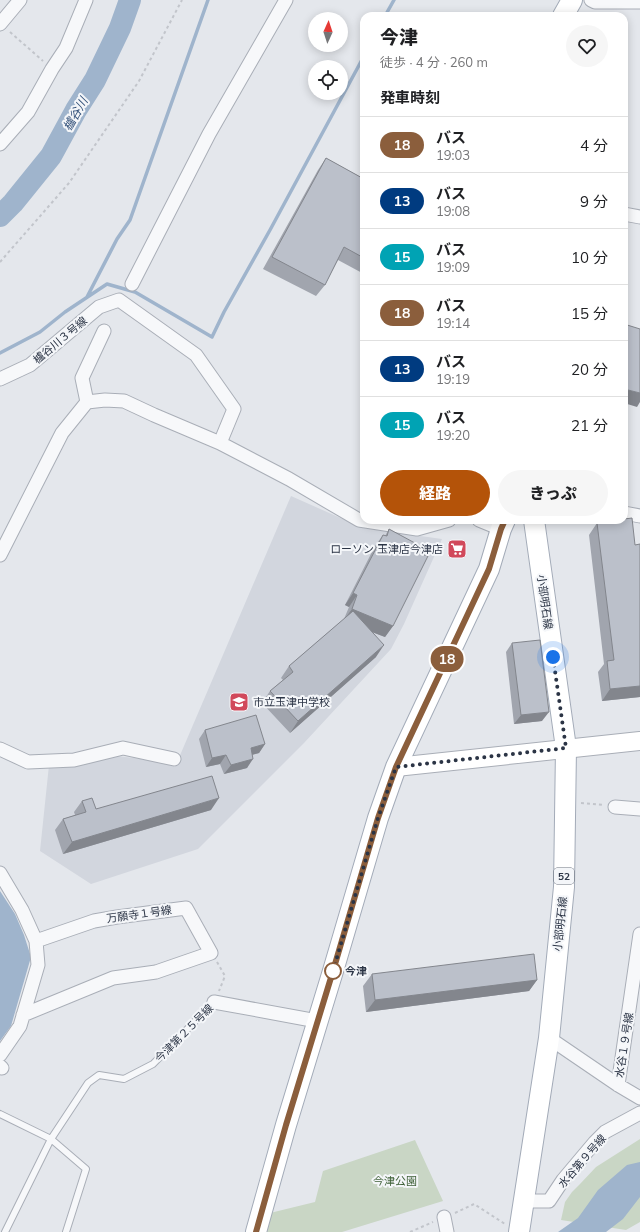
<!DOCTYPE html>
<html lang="ja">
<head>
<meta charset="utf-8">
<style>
  body { margin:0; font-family:Mulish,"Noto Sans JP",sans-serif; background:#f6f6f6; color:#202124; height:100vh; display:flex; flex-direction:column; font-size:15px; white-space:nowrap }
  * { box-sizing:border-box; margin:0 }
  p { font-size:13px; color:#757577 }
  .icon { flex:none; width:22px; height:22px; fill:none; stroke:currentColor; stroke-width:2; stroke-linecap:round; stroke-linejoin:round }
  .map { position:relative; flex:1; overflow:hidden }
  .details { position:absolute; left:360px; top:12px; width:268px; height:512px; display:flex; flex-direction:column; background:#fff; border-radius:12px; box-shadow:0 2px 10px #0003 }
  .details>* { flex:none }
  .badge { padding:0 8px; border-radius:13px; font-size:14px; line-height:26px }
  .needle { width:26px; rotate:3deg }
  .buttons { position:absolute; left:308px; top:12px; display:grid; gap:8px }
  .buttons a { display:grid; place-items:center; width:40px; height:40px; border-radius:50%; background:#fff; box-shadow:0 2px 10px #0003; font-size:20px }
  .you { position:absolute; width:20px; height:20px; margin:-10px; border:3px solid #fff; border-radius:50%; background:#1a73e8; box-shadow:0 0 0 6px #1a73e833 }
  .map>.badge { position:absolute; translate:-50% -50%; box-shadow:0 0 0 2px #fff }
  h2 { padding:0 20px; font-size:15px; line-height:36px }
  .round { display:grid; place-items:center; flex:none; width:42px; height:42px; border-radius:21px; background:#f6f6f6 }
  .summary { display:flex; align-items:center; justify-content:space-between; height:68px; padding:0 20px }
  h1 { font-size:19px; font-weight:800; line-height:30px }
  .primary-button { display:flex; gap:8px; margin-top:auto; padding:8px 20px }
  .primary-button a { flex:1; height:46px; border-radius:24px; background:#b45309; color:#fff; font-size:16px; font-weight:800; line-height:46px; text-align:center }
  .primary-button a+a { background:#f6f6f6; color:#202124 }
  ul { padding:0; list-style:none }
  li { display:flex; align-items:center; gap:12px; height:56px; padding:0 20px; border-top:1px solid #e0e0e0 }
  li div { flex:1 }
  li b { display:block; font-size:15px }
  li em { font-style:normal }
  li .badge { min-width:44px; font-weight:700; text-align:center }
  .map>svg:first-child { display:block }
  .built { fill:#d2d6de }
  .green { fill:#c9d6c5 }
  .water { fill:#9fb4cc }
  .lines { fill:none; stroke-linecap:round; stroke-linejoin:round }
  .stream { stroke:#9fb4cc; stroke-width:3.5 }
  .river { stroke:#9fb4cc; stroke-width:22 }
  .lane-casing { stroke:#a9aeb7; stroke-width:8 }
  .street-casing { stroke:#a9aeb7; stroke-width:15 }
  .secondary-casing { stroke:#a9aeb7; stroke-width:20 }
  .primary-casing { stroke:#a3abb8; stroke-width:22 }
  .path { stroke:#c2c5cb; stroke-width:2; stroke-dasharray:3 3; stroke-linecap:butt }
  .lane { stroke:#f7f8fa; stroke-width:6 }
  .street { stroke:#f7f8fa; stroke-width:13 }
  .secondary { stroke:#fff; stroke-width:18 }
  .primary { stroke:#fff; stroke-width:20 }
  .wall { fill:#a1a5ae }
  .shaded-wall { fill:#83868d }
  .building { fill:#bbc0ca; stroke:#83868d }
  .line-casing { stroke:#fff; stroke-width:9 }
  .line { stroke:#8b5e3c; stroke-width:6 }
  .walk { stroke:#2b3445; stroke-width:4; stroke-dasharray:0 7.2 }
  .stop-dot { fill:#fff; stroke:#8b5e3c; stroke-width:2 }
  .labels { text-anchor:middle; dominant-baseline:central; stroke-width:4; stroke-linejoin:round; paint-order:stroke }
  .shield { fill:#f4f6f9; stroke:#676e7b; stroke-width:1 }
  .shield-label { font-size:10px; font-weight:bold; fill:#2b3445 }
  .street-label { font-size:11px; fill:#2b3445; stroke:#f4f6f9 }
  .poi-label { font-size:11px; fill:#2b3445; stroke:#f4f6f9; text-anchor:end }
  .stop-label { font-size:11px; font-weight:bold; fill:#2b3445; stroke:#f4f6f9; text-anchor:start }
  .park-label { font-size:11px; fill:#3f6138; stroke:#f4f6f9 }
  .water-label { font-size:12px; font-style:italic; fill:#34527a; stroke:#f4f6f9 }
</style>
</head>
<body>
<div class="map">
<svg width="640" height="1232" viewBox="0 0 640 1232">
  <rect width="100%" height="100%" fill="#e4e7ec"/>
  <!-- built -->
  <path class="built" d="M291 496 363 528 442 539 404 624 391 649 304 743 198 849 91 884 40 851 49 765 116 756 152 760 175 767Z"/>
  <!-- green -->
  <path class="green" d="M640 1139V1222L626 1230 561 1220 565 1202 572 1192 580 1184 596 1167Z
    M415 1140 443 1201 342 1232H265L270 1213 315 1202 323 1171Z"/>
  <!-- water -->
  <path class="water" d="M0 891 15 914 24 935 31 957 11 1026 0 1041Z
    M640 1162V1197L623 1219 606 1232H558L578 1218 598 1190 627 1165Z"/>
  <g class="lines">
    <!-- stream -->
    <path class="stream" d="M385 16 394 0
      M87 297 117 239 130 220 208 0
      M0 353 40 332 65 312 107 284 135 292 212 337 224 312 270 230 364 56"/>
    <!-- river -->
    <path class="river" d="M0 216 13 203 51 156 76 110 95 80 120 28 130 0"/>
    <defs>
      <path id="lane" d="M0 1114 51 1139 86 1169 66 1232
        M5 1232 51 1139 88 1083 99 1075 124 1079 153 1064 214 1002"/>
      <path id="street" d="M591 0 595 2H640
        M0 24 20 0
        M0 144 28 112 52 69 66 48 86 0
        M624 214 640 217
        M132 284 209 134 286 0
        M0 379 30 365 99 307 119 300 196 355 234 409 220 443
        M87 402 82 378 104 331
        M624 513 640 516
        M479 520 501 529
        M0 555 62 433 87 402 105 400 124 401 154 415 220 443 289 479 359 520 417 529 449 520
        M0 749 28 762 74 760 123 748 174 759
        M615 807 640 809
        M0 873 22 910 36 941 38 965 20 1026 0 1055
        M214 1002 317 1021
        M23 1015 113 978 156 972 211 953 186 908 117 917 94 921 36 941
        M549 1038 618 1085 640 1098
        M0 1066 2 1068
        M618 1085 640 934
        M524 1201H549L563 1180 595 1142 605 1132 640 1113
        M444 1217 447 1232"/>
      <path id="secondary" d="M396 767 640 741"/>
      <path id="primary" d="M563 16 572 0
        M256 1232 286 1125 333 971 378 818 396 767 489 569 501 529 505 520
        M519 1232 549 1038 564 887 566 748 534 520"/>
    </defs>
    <!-- lane casing -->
    <use href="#lane" class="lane-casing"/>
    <!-- street casing -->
    <use href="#street" class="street-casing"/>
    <!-- secondary casing -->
    <use href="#secondary" class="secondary-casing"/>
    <!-- primary casing -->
    <use href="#primary" class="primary-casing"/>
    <!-- path -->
    <path class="path" d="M10 32 43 61
      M0 262 69 183 139 81 182 0
      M581 803 604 805
      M217 962 225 976 219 991
      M455 1213 474 1204 505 1224
      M410 1232 433 1222"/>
    <!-- lane -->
    <use href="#lane" class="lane"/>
    <!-- street -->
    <use href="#street" class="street"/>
    <!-- secondary -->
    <use href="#secondary" class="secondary"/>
    <!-- primary -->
    <use href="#primary" class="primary"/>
  </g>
  <!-- wall -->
  <path class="wall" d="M326 158 364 179V274L338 260 325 285 316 296 263 269 318 170Z
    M597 523 635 545 640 544V697L602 701 598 672 604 664 589 535Z
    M389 529 393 626 385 637 372 632 376 657 290 733 262 703 270 691 283 680 281 678 289 666 344 619 349 607 345 605 375 546 383 535 385 536Z
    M512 643 542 721 514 724 506 652Z
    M205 730 265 744 259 753 252 755 247 768 224 774 220 764 206 767 199 739Z
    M82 801 96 809 211 810 63 854 55 830 63 819 75 815 74 812Z
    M372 974 537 980 529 991 366 1012 363 986Z"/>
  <!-- shaded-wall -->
  <path class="shaded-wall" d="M624 389 640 393V402L637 407 624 403Z
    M353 593 357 595 349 607 345 605Z
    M352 609 393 626 385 637 343 621Z
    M384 645 376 657 290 733 298 721Z
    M640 686V697L602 701 610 689Z
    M549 712 542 721 514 724 521 715Z
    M265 744 259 753 244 757 251 748Z
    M226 755 220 764 206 767 212 758Z
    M253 759 247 768 224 774 231 765Z
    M219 798 211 810 63 854 72 842Z
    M537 980 529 991 366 1012 375 1000Z"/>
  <!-- building -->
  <path class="building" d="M326 158 364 179V258L344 247 325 285 272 257Z
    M624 324 640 329V393L624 389 626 383 624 382Z
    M632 518 635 545 640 544V686L610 689 607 661 614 660 597 523 624 520V519Z
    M389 529 426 549 424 555 428 556 393 626 352 609 357 595 353 593 383 535 387 536Z
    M353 611 384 645 298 721 270 691 293 672 289 666Z
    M540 640 549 712 521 715 512 643Z
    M256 715 265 744 251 748 253 759 231 765 226 755 212 758 205 730Z
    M212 776 219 798 72 842 63 819 86 812 82 801 92 798 96 809Z
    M534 954 537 980 375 1000 372 974Z"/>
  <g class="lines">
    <defs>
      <path id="line" d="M256 1232 286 1125 333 971 378 818 396 767 489 569 501 529 505 520"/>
    </defs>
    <!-- line casing -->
    <use href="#line" class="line-casing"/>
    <!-- line -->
    <use href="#line" class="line"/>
    <!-- walk -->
    <path class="walk" d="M333 971 378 818 396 767 566 748 553 657"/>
  </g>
  <!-- icons -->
  <defs>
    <symbol id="supermarket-square" viewBox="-11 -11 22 22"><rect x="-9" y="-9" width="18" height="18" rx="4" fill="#d1495b" stroke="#f4f6f9"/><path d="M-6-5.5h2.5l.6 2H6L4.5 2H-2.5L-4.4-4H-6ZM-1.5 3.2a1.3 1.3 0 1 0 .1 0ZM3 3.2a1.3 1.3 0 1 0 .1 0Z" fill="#fff"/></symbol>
    <symbol id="school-square" viewBox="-11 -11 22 22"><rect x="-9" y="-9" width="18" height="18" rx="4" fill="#d1495b" stroke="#f4f6f9"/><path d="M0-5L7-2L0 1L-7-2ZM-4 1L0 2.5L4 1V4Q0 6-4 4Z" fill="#fff"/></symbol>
  </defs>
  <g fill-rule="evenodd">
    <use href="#supermarket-square" x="446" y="538" width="22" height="22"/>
    <use href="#school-square" x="228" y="691" width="22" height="22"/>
  </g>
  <!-- markers -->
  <circle class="stop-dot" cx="333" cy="971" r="8"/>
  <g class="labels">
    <!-- shield labels -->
    <rect class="shield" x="554" y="868" width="20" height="16" rx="3"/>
    <g class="shield-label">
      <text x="564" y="876">52</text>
    </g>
    <!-- street labels -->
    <g class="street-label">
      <text transform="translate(60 340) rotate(-40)">櫨谷川３号線</text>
      <text transform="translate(545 602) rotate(82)">小部明石線</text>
      <text transform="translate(139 914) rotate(-8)">万願寺１号線</text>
      <text transform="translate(560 924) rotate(-84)">小部明石線</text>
      <text transform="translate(184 1033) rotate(-45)">今津第２５号線</text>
      <text transform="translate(624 1045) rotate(-81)">水谷１９号線</text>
      <text transform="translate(582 1161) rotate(-49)">水谷第９号線</text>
    </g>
    <!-- poi labels -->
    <g class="poi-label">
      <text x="443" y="549">ローソン 玉津店今津店</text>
      <text x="253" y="702" text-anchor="start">市立玉津中学校</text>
    </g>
    <!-- stop labels -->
    <g class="stop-label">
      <text x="345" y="971">今津</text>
    </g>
    <!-- park labels -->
    <g class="park-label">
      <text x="395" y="1181">今津公園</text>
    </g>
    <!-- water labels -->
    <g class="water-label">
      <text transform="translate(75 114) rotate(-60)">櫨谷川</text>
    </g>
  </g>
</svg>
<div class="buttons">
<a><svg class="needle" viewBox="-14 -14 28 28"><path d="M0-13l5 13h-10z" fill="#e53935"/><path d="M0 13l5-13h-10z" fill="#757577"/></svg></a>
<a><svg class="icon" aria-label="locate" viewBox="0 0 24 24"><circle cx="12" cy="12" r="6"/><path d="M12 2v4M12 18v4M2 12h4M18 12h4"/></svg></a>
</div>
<div class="you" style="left:553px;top:657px"></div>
<b class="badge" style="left:447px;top:659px;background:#8b5e3c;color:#fff">18</b>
<section class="details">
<div class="summary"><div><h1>今津</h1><p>徒歩 · 4 分 · 260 m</p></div><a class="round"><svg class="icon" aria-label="heart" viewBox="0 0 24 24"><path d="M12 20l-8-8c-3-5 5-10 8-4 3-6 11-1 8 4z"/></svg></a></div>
<h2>発車時刻</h2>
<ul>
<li><span class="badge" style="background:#8b5e3c;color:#fff">18</span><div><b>バス</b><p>19:03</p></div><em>4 分</em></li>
<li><span class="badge" style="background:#003b80;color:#fff">13</span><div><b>バス</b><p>19:08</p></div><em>9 分</em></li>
<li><span class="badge" style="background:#00a3b4;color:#fff">15</span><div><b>バス</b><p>19:09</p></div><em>10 分</em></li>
<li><span class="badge" style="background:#8b5e3c;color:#fff">18</span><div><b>バス</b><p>19:14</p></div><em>15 分</em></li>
<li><span class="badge" style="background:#003b80;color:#fff">13</span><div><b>バス</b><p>19:19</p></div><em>20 分</em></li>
<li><span class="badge" style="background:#00a3b4;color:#fff">15</span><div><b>バス</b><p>19:20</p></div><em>21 分</em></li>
</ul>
<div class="primary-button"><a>経路</a><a>きっぷ</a></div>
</section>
</div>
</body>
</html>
